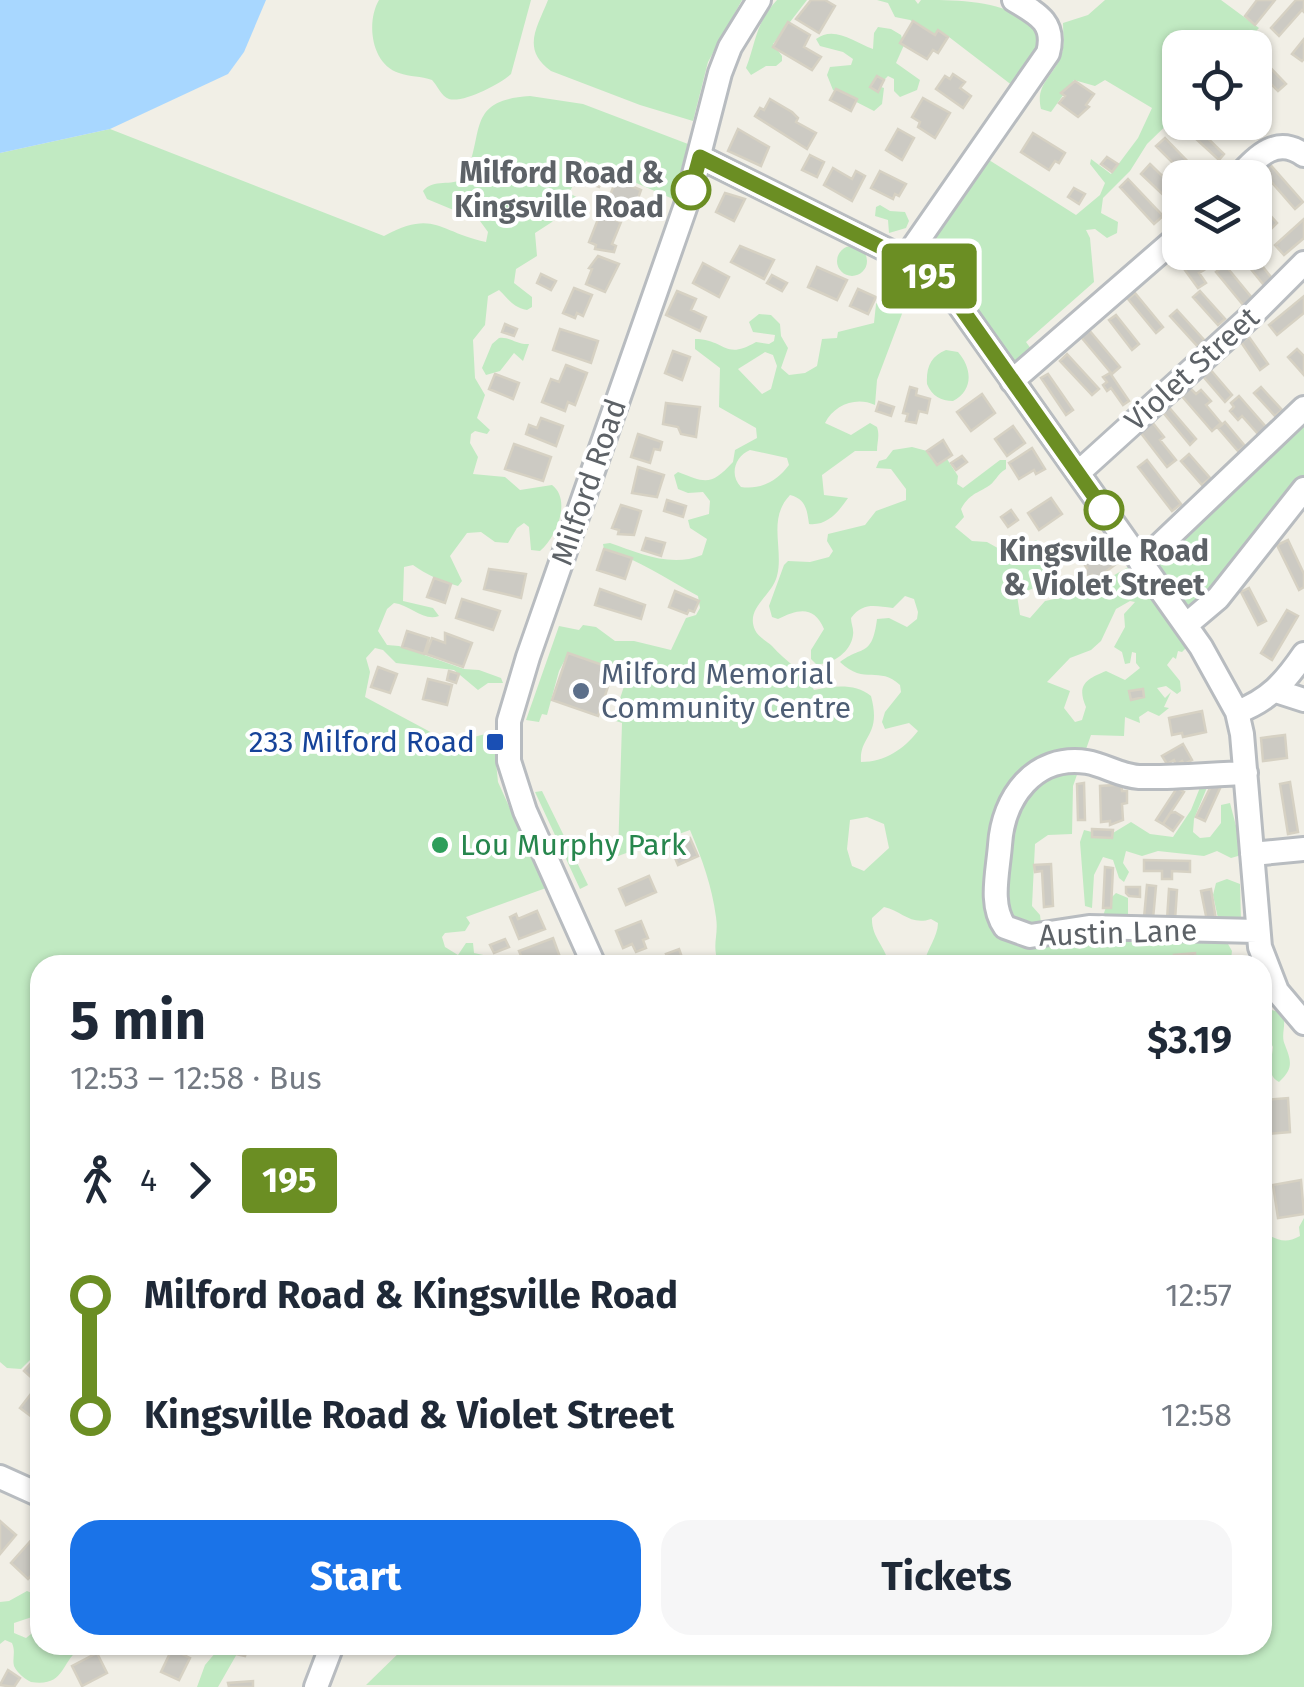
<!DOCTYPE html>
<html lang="en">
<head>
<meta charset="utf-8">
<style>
  body { margin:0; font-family:"Fira Sans",sans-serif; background:#f6f6f7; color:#1f2937; height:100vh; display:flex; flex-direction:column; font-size:38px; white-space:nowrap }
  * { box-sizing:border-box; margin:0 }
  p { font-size:32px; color:#747a83 }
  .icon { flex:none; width:55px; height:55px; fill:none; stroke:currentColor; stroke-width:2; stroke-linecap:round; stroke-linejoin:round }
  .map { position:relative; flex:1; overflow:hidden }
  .details { position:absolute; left:30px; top:955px; width:1242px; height:700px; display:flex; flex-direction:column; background:#fff; border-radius:30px; box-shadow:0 2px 8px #0004 }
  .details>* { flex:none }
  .badge { padding:0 20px; border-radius:8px; font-size:35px; line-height:65px }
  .controls { position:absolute; left:1162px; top:30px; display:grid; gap:20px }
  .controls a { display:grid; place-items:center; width:110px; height:110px; border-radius:20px; background:#fff; box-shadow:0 2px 8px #0004; font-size:50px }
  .map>.badge { position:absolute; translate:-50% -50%; box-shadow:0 0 0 5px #fff }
  .legs { display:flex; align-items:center; gap:15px; height:110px; padding:0 40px; font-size:32px }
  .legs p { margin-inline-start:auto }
  .summary { display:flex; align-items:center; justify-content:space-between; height:170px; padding:0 40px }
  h1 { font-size:55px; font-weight:700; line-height:75px }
  .button { display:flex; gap:20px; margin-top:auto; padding:20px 40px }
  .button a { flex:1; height:115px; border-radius:30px; background:#1a73e8; color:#fff; font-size:40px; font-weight:700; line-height:115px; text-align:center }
  .button a+a { background:#f6f6f7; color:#1f2937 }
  ul { padding:0 40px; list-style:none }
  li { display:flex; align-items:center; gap:35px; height:120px; font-size:38px }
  li i { display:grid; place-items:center; width:15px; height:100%; margin:0 12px; background:currentColor }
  li i::after { content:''; width:25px; height:25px; margin:-12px; border:8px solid; border-radius:50%; background:#fff }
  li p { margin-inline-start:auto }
  li:first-child i { background:linear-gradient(#0000 50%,currentColor 0) }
  li:last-child i { background:linear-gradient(currentColor 50%,#0000 0) }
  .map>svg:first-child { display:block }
  .green { fill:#c1eac2; fill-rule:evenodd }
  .water { fill:#a8d7ff }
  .building { fill:#cccac3; stroke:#d6d1c3; stroke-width:2.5 }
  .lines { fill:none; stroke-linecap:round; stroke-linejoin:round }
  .minor-casing { stroke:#b8bcc0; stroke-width:28 }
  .minor { stroke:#fff; stroke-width:22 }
  .line-1-casing { stroke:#fff; stroke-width:22 }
  .line-1 { stroke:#6b8e23; stroke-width:15 }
  .stop-1-dot { fill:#fff; stroke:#6b8e23; stroke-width:5 }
  .service-dot { fill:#5c6f8a; stroke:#fff; stroke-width:4 }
  .transit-dot { fill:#1a4fb4; stroke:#fff; stroke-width:4 }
  .leisure-dot { fill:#2e9e5b; stroke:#fff; stroke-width:4 }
  .labels { text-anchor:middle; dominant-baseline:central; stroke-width:8; stroke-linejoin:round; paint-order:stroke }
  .stop-label { font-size:30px; font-weight:bold; fill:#5d6267; stroke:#fff; text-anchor:end }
  .street-label { font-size:30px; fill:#5d6267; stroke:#fff }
  .service-label { font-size:30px; fill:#4e5e75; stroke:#fff; text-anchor:start }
  .transit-label { font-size:30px; fill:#164399; stroke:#fff; text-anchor:end }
  .leisure-label { font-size:30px; fill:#27864d; stroke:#fff; text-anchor:start }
</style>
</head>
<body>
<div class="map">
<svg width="1304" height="1687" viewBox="0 0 1304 1687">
  <rect width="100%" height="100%" fill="#f1efe6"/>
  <!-- green -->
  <path class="green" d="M379 0H531L511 74C500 84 464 103 449 99 442 97 437 85 432 80 421 76 410 77 399 73 371 64 366 22 379 0Z
    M548 0H742L708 62 693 121 640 105 551 71C521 49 537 28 548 0Z
    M777 0H807L773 44 782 56V61L776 66H766L751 75 746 68C757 39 755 24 777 0Z
    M877 0H915L918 4 921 0C964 0 1024 0 1041 41L1013 86 949 37 938 30 935 35 910 20 895 17 888 3Z
    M1105 0H1221L1259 28 1241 47 1180 48V104L1177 108 1180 112 1147 144 1130 171 1103 198 1101 213 1118 222 1117 233 1107 238 1095 229 1086 230 1090 238 1094 282 1026 342 1034 353 1016 363 966 299 926 262 927 249 989 160 1076 215 1100 195 1105 183 1090 164 1091 159 1111 174 1138 138 1152 108 1105 80 1095 86 1074 80 1051 112 1041 109C1035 84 1053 77 1061 56 1065 45 1063 34 1063 23L1088 15Z
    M878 27 891 29 901 35 904 45 896 63 920 80 917 90 900 97 894 91V79L888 76 878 86 884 88 882 104 874 111 833 90 827 75 830 67 851 65 853 59 843 52 820 46 816 39C834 25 854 42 873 49L874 33Z
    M530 96 583 104 688 144 673 199 586 161 569 193 580 199 584 207 566 204 552 222 535 233 537 256 516 269 514 283 532 297V307L527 310C512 307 509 299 499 290L488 296 485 325 473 340 475 378 485 395 477 418 490 430 487 434 475 431 471 434 470 443 478 457 473 474 505 477 520 490 552 485C572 500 556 538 540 551L531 550 529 527 524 523 517 528 508 543 495 542 481 532 467 533 450 556 462 581 458 586C443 582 425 574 413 565L404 567 403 601 433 608 439 616C424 622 410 605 394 603L387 609 378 631 387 645 399 646 464 669 479 670 501 678 503 683H488L478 690 454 670 396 663 383 650 375 648 366 658 370 672 365 697 451 743 493 732 498 782 546 888 466 917 470 923 465 931 445 933 442 937 445 947 458 955 466 943H473L474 953 488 956 485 965H40V1361L32 1358 21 1369 7 1368 0 1362V153L110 129 384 236C435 209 438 232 486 242L488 232 480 221 427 199 423 191C434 178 451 187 464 178 486 134 464 100 530 96Z
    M880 205 890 211 905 212 909 221 906 228 889 233 888 220 875 216 876 207Z
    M837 261a15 15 0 1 1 30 0a15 15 0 1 1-30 0Z
    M890 268 914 282 877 380 875 405C856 396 834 405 825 423L851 435 870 423 877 427C880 436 877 442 877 451H855L822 475 824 495 848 498C839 511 828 526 809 524 807 510 806 499 790 495 767 519 784 549 777 576 772 596 745 608 755 630 758 637 767 641 772 646 786 662 804 671 814 690 833 686 855 683 871 696 882 737 859 735 861 762 885 762 904 749 918 731L909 723 885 729 882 722 885 712 901 692 900 685C879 665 865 686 840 662 862 645 872 658 877 619L889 618 907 627 917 619 918 612 914 599 905 596 893 608C875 606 863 602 851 618 851 624 854 629 853 635 851 652 832 665 816 664L811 659V650L824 629C814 605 798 609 778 619L772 617 769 606 784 565 788 561 810 562 829 557 833 551 827 541 828 534 865 525 876 511 906 500V489L891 469 876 468 879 461 886 459 893 450 912 447 927 451 937 465 947 459 958 476 957 484 963 488 1000 460H1006V469C997 474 995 483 987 487 975 494 969 495 961 509L964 517 955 527 972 541 987 542 1003 551 1024 547 1036 540 1050 548 1051 581 1017 595 1020 615 1030 618 1045 601 1083 593 1130 566 1186 648 1182 652 1178 651 1176 659 1173 657 1167 665 1180 681 1181 691 1177 694 1166 686 1157 688 1165 698 1171 692 1164 707 1169 708 1159 716 1148 711 1139 717 1140 723 1125 717 1124 736 1091 735 1073 786 1072 834 1048 835 1035 844 1032 906 1040 915 1042 931 1218 940 1228 944 1232 951 1231 959 1224 965C1201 965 1198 948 1173 955L1166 965H924C926 950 938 937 938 923L931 919C911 926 902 911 884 907L872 918C871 937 886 947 889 965H719C711 944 719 937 716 917 712 886 702 859 690 830L618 856 622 723 613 720 628 674 568 654 559 671 547 715 542 714 539 722 526 720 559 626 579 630 583 625 596 627 615 641H634L671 650 686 618 696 615 700 608 698 596C666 579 640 560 604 549L603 544 610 543C639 553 671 568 702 555L707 539 690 528 688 520 709 514 710 501 703 492 688 493 678 489 674 475 678 472C706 483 711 486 733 462L735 450 757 438 756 428 719 407 720 368 695 349V339C725 339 724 361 756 342L769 344 774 341 775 335 753 332 749 322 759 314 771 315 780 324 781 336 788 348 781 368 789 375 805 373 817 366 822 339 837 338 838 332 874 323 876 304 891 286ZM765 352 773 355 777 366 771 389 762 394 738 369ZM750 450 787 458 789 465C777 481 761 490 741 487 729 475 735 456 750 450ZM1130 601 1135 602 1124 614 1125 627 1114 647 1122 652 1125 664 1130 663 1132 652 1136 653V663L1140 668 1125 680 1106 671C1087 679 1076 684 1086 707L1082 720 1075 722 1064 708 1070 691 1047 682 1070 658 1091 650 1101 641 1116 609ZM867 817 884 824 889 848 864 871 852 866 847 849 850 820Z
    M499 338C509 336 516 345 529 344L523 361 514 353 500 371 486 375 482 368 492 344Z
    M946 350 958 352C972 368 974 390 953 401 941 401 932 396 927 384 926 367 931 356 946 350Z
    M1304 419V480L1229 575 1188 611 1156 563Z
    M1201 785H1208L1194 819 1193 832 1200 838 1210 837 1221 823V805L1230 803 1241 845 1238 856 1231 858 1217 851 1204 856 1158 851 1142 856 1126 851 1123 863 1129 872 1124 882 1119 878 1113 860 1103 857 1094 875 1092 908 1085 906 1080 842 1084 830 1108 836 1131 822 1150 834 1173 837 1191 810Z
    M542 791 588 885 580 889 535 792Z
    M1227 879 1240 884 1241 920 1219 923 1213 895 1216 883Z
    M1116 893 1128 898V921L1103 916 1108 901Z
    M1267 1009 1276 1011 1284 1020C1285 1028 1281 1037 1285 1045 1291 1061 1294 1068 1279 1082 1265 1074 1272 1060 1273 1047L1263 1028V1014Z
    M1304 1218V1687L366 1685 407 1645H1262L1263 1233C1278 1239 1284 1245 1300 1236L1299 1227Z
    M27 1591 39 1596V1611L35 1616 14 1623V1633L26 1638 40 1627V1645H107C97 1647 86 1644 77 1651 61 1664 64 1687 31 1682 25 1679 17 1673 14 1666 12 1658 16 1652 12 1643L5 1640 0 1644V1602L9 1601Z
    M222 1645H242L218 1687H197L205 1665Z"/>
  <!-- water -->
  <path class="water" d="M0 0H266L244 52 228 74 110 129 0 153Z"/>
  <!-- building -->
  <path class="building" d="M811 0H825L835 6 819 33 796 19Z
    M1257 0H1275L1255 25 1245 16Z
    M1296 0H1304V12L1302 10 1279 36 1271 28Z
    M913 21 935 35 938 30 948 37 938 53 933 50 927 59 900 43Z
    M788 22 810 35 804 47 821 57 812 70 773 47Z
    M1304 39V59L1302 61 1292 54Z
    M1260 57 1286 84 1278 91 1255 68V62Z
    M953 74 965 82 960 88 971 96 963 108 936 89 945 76 950 79Z
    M877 76 884 80 878 92 870 87Z
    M1075 81 1094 94 1086 105 1089 107 1078 117 1059 103 1065 96 1061 93Z
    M836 89 857 99 851 111 830 100Z
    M1255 92 1268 104 1261 112 1255 107Z
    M923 98 950 113 935 138 918 127 920 122 912 117Z
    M770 99 792 112 798 118 796 122 816 133 807 149 755 116 760 108 764 110Z
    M1185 122H1191L1224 154 1219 160 1182 126Z
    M1223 122H1239L1245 129 1237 137Z
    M738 129 769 147 761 166 728 151Z
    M898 129 914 138 902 160 886 150Z
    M1033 133 1065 153 1059 163 1055 161 1049 170 1021 152Z
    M1165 138 1198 172 1192 178H1188L1156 146Z
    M810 155 824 162 817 177 802 170Z
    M1107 157 1118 164 1112 172 1101 164Z
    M1268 162 1303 202 1295 209 1260 169Z
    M1150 164 1180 193V201L1175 206 1141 174Z
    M833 168 852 179 856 171 865 176 852 201 824 185Z
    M595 169 605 174 599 187 589 183Z
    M880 171 906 184 899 196 895 194 893 199 871 188Z
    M1128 179 1163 216 1154 224 1120 187Z
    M616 180 641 190 636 204 628 200 623 214 612 210 614 206 607 203Z
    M1074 188 1085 194 1079 204 1068 197Z
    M725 193 745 199 734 221 716 212Z
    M1255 198 1277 223 1269 231 1255 214Z
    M600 214 621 222 612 244 616 246 614 252 595 249 596 245 589 242Z
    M1304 219V238L1284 255 1275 245Z
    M740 246 774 260 764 279 731 262Z
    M1180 251 1188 258 1193 254 1204 270 1199 273 1206 283 1198 288 1174 255Z
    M1209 252H1224L1221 255 1226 261 1220 266Z
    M1237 252H1251L1275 282 1267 289Z
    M598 256 619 264 605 292 586 284 592 269 589 268Z
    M703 263 729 277 719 297 693 283Z
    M1225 265 1253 299 1244 306 1216 272Z
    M817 267 847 280 837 300 808 287Z
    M541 274 556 281 551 290 537 283Z
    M772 275 787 283 782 291 767 283Z
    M574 288 592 295 583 316 577 313 575 318 563 313Z
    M858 289 876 297 868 314 850 306Z
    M677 291 696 299 691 310 706 317 700 331 666 315Z
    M1200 291 1225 319 1218 325 1193 297Z
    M1135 293 1163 327 1156 333 1128 299Z
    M1304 296V313L1277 335 1269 325Z
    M1177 310 1206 342 1200 349 1170 316Z
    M1116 315 1139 344 1132 350 1109 320Z
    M505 324 517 329 514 336 502 332Z
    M560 329 598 341 591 363 553 350Z
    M1089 330 1120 367 1112 374 1081 337Z
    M1249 337 1268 364 1260 370 1241 342Z
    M1297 349 1304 356V375L1288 357Z
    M673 351 690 357 682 380 665 373Z
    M1067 354 1099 389 1092 395 1060 361Z
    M566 365 587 373 575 405 568 402 565 411 542 402 551 379 559 382Z
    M1209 368 1232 395 1225 402 1201 374Z
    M1110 373 1129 401 1123 405 1111 388 1107 391 1103 385 1107 382 1103 377Z
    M495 374 519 383 513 399 489 389Z
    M1048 374 1073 410 1066 415 1041 378Z
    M910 387 917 389 916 395 930 399 927 413 919 411 916 423 906 421 908 414 903 413Z
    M1189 387 1196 394 1201 390 1211 401 1206 405 1221 423 1212 431 1180 394Z
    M1261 387 1282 410 1275 416 1254 393Z
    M982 394 995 413 971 431 957 412Z
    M1239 396 1266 427 1258 434 1242 416 1238 420 1230 411 1234 407 1231 403Z
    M879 402 894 407 891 416 876 411Z
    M666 403 700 407 696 437 681 434 678 427 663 424Z
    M1167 405 1196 439 1190 445 1161 410Z
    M541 418 563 426 556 446 526 434 529 425 537 428Z
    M1152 422 1164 437 1160 440 1176 460 1167 467 1140 432Z
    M1225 422 1245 446 1238 451 1218 428Z
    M1013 426 1025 443 1007 456 995 439Z
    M638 434 662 442 660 450 654 449 650 463 631 457Z
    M943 440 952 455 937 465 927 451Z
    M514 444 551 457 543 481 505 469Z
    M1032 448 1045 469 1036 474 1034 470 1019 479 1009 463Z
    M1189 454 1210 478 1202 485 1181 461Z
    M962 456 967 462 956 470 951 463Z
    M1147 460 1181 504 1172 511 1138 467Z
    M638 467 664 475 657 497 632 493Z
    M1051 498 1062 514 1039 530 1028 513Z
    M667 500 686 506 683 517 664 511Z
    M621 505 641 511 634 535 618 534 619 530 612 528Z
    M1011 510 1018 520 1008 527 1001 517Z
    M646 538 665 543 661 556 642 550Z
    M1288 540 1304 574V587L1299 590 1277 545Z
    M1094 543 1101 552 1105 549 1116 564 1096 579 1092 575 1088 578 1083 571 1087 568 1078 555Z
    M604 549 632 558 625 579 597 570Z
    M489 569 526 574 521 598 484 589Z
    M434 578 451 584 445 603 427 597Z
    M1249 588 1266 621 1258 625 1241 592Z
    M600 589 645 605 641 619 595 605Z
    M675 591 699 601 694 612 689 610 687 614 669 607Z
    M462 599 500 611 493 630 456 618Z
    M1287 610 1298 616 1272 660 1261 653Z
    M407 631 429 638 424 654 402 647Z
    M445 633 472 643 463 667 426 654 432 638 445 643Z
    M568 653 614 669 598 716 552 700Z
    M378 667 397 674 390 693 371 687Z
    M449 671 459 674 456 683 447 680Z
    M428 679 452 685 447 705 423 699Z
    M1143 689 1144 697 1131 700 1129 691Z
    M1202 711 1206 732 1183 737 1182 733 1172 735 1169 718Z
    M1285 735 1287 758 1263 761 1261 738Z
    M1183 744 1192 760 1184 764 1182 761 1176 765 1174 760 1167 764 1162 756Z
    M1114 781H1121L1122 791H1127V803L1122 804 1123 820 1110 825V821L1101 822 1100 786 1114 785Z
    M1213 782 1221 786 1205 821 1196 817Z
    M1290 782 1298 832 1288 834 1280 784Z
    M1084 783 1085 820H1078L1077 784Z
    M1177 788 1184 792 1163 824 1156 820Z
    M1175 812 1183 817 1173 831 1163 824 1170 813Z
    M1092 829 1113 830 1112 838 1092 837Z
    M690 838 698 856 678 865 670 846Z
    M1144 860 1190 861V872L1172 871V879H1162V871H1144Z
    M1051 864 1053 906 1044 907 1042 871 1035 872 1034 865Z
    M1105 867 1113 868 1111 908H1103Z
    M649 876 656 892 626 905 619 889Z
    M1147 885 1156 886 1153 919 1144 918Z
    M1126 887H1140V897L1129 896 1126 893Z
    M1169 889 1177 890 1175 920H1167Z
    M1211 889 1216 920 1207 921 1201 891Z
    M537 911 545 929 519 939 510 917 516 914 518 919Z
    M641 921 648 938 643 940 646 948 636 952 632 944 623 948 616 931Z
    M553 938 560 957 539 965H525L519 951Z
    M505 939 509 947 494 953 490 945Z
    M679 949 683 960 671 965 666 954Z
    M1195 953 1196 965H1175L1174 955Z
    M1288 1098 1290 1132 1268 1134 1265 1100Z
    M1301 1180 1304 1214 1278 1218 1273 1185Z
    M34 1360 40 1365V1370L33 1379 24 1371Z
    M34 1390 40 1394V1423L20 1408Z
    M0 1521 16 1535 0 1554Z
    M34 1537 40 1543V1565L28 1579 11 1563Z
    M238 1645 248 1647 245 1656 236 1654Z
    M172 1649 190 1658 179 1680 161 1672Z
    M97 1653 107 1673 82 1686 72 1666Z
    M8 1670 20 1678 14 1687 0 1685Z
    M253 1681V1687H229L228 1683Z"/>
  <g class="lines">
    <defs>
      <path id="minor" d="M700 157 905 259 932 279 959 305 1201 647 1237 712 1242 734 1260 947 1277 991 1304 1023
        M1237 178C1257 157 1276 135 1304 155
        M905 259 1048 53C1056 23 1038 14 1014 0
        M1012 381 1180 235
        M1078 473 1249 318 1304 263
        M1141 563 1304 408
        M1186 625 1218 598 1304 489
        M1276 691 1304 700
        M1237 712C1269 700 1285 682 1304 654
        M1246 773C1211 774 1174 778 1139 777 1120 776 1105 765 1087 762 1034 754 1003 798 1000 845 998 872 989 905 1005 927L1030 936 1089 927 1257 931
        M1252 854 1304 849
        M594 965 525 811 509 761V721L528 657 686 205 720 73 730 47 759 0
        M0 1477 40 1495
        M316 1687 332 1645"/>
    </defs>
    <!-- minor casing -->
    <use href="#minor" class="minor-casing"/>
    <!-- minor -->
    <use href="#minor" class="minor"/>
  </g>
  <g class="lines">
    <defs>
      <path id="line-1" d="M691 190 700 157 905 259 942 287 959 305 1104 510"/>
    </defs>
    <!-- line-1 casing -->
    <use href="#line-1" class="line-1-casing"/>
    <!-- line-1 -->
    <use href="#line-1" class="line-1"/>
  </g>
  <!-- markers -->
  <g class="stop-1-dot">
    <circle cx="691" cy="190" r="18"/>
    <circle cx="1104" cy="510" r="18"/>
  </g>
  <circle class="service-dot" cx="581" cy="691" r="10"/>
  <rect class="transit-dot" x="485" y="732" width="20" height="20" rx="5"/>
  <circle class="leisure-dot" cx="440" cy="845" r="10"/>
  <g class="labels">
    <!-- stop labels -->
    <g class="stop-label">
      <text x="664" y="173">Milford Road &amp;<tspan x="664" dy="34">Kingsville Road</tspan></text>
      <text x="1104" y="551" text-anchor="middle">Kingsville Road<tspan x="1104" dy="34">&amp; Violet Street</tspan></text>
    </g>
    <!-- street labels -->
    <g class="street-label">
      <text transform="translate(1192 369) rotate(-42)">Violet Street</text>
      <text transform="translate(589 482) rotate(-71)">Milford Road</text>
      <text transform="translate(1118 933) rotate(-2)">Austin Lane</text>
    </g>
    <!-- service labels -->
    <g class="service-label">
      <text x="601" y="674">Milford Memorial<tspan x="601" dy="34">Community Centre</tspan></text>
    </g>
    <!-- transit labels -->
    <g class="transit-label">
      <text x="475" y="742">233 Milford Road</text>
    </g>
    <!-- leisure labels -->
    <g class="leisure-label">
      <text x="460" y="845">Lou Murphy Park</text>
    </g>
  </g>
</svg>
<div class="controls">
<a><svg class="icon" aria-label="locate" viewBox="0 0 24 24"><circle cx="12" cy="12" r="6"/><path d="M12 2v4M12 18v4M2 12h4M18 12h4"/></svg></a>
<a><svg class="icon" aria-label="layers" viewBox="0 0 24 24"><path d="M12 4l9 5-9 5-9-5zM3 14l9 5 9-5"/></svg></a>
</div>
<b class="badge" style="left:929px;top:276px;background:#6b8e23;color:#fff">195</b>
<section class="details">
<div class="summary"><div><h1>5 min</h1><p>12:53 – 12:58 · Bus</p></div><b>$3.19</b></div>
<div class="legs"><svg class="icon" aria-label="walk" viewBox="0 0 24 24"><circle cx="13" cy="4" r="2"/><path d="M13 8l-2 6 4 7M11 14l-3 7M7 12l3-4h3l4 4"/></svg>4<svg class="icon" aria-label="forward" viewBox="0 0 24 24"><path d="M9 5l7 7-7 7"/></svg><b class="badge" style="background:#6b8e23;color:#fff">195</b></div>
<ul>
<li><i style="color:#6b8e23"></i><b>Milford Road &amp; Kingsville Road</b><p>12:57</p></li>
<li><i style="color:#6b8e23"></i><b>Kingsville Road &amp; Violet Street</b><p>12:58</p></li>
</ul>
<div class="button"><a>Start</a><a>Tickets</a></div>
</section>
</div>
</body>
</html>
